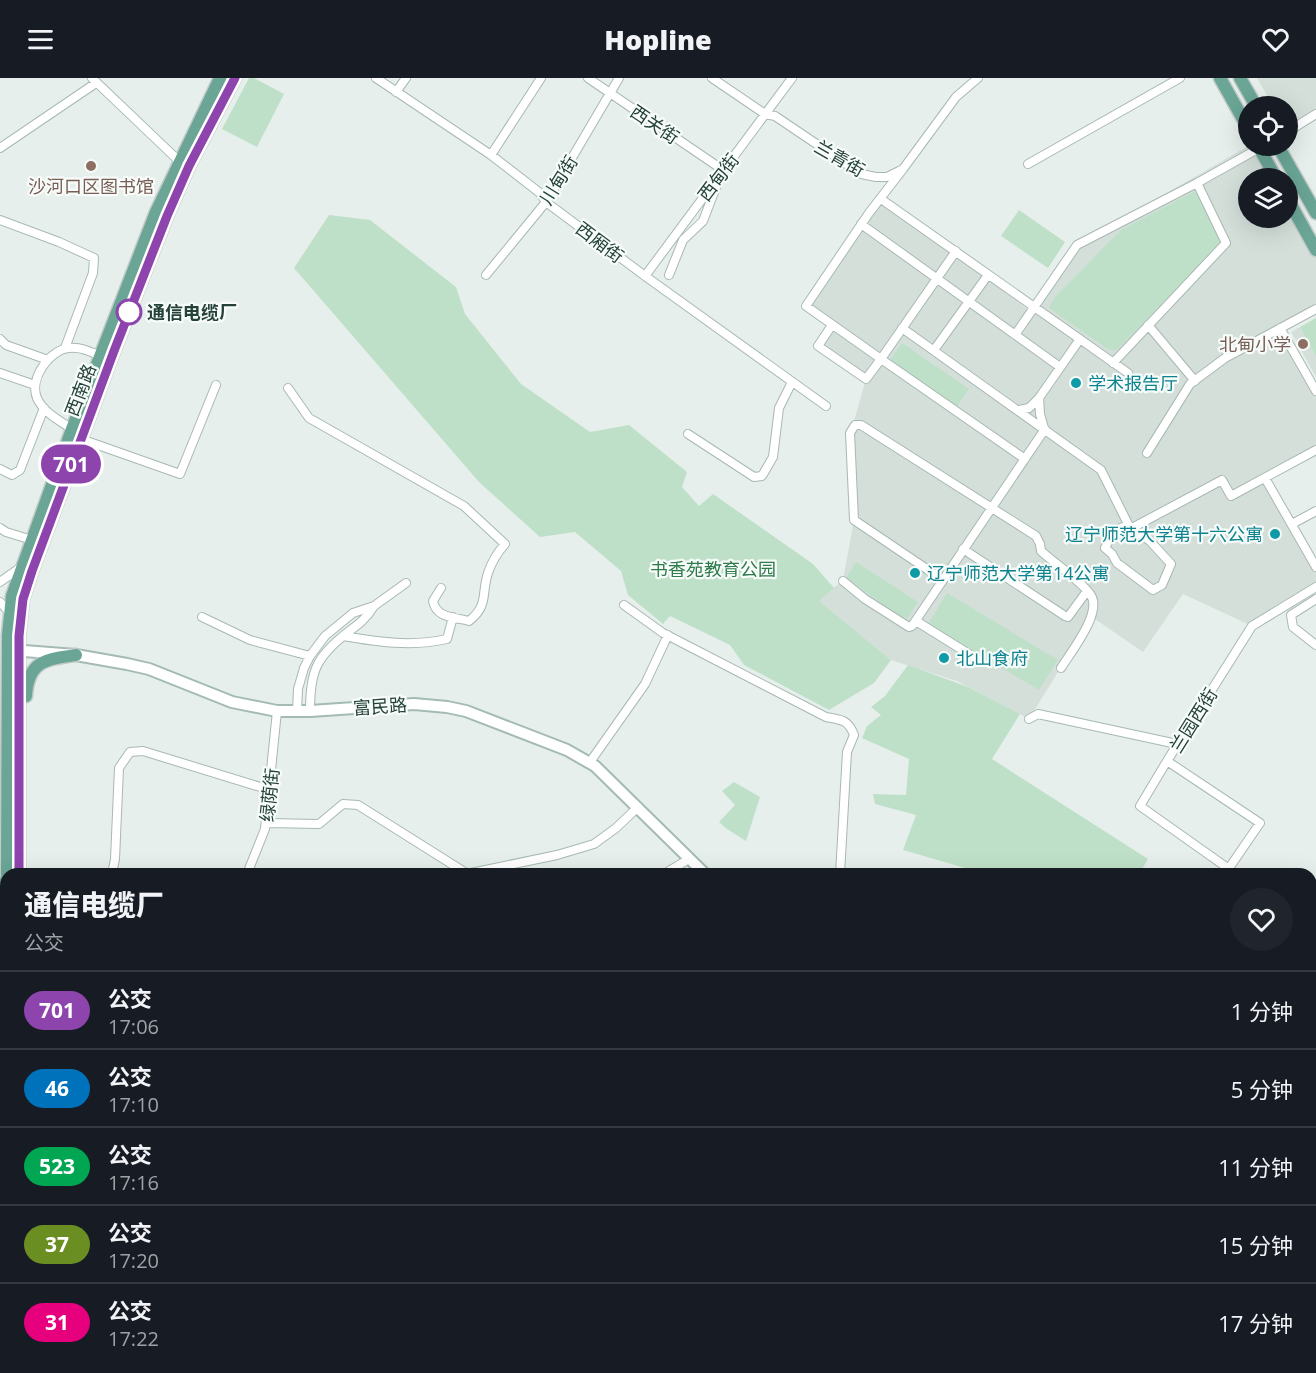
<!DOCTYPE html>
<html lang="zh">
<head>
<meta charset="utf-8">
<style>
  body { margin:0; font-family:"Open Sans","Noto Sans SC",sans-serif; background:#20242c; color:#f1f3f6; height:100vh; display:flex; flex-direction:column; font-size:22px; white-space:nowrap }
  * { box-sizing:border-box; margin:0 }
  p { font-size:20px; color:#9ea1a6 }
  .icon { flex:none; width:33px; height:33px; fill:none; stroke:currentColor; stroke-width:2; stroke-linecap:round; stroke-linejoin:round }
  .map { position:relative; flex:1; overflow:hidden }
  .side { position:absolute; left:0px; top:790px; width:1317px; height:506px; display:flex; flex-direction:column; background:#171b24; border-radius:18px 18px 0 0; box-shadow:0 6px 24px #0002 }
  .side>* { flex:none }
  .badge { padding:0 12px; border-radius:20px; font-size:21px; line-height:39px }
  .buttons { position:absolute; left:1238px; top:18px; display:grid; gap:12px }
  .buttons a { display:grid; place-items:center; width:60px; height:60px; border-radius:50%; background:#171b24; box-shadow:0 6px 24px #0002; font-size:30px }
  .map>.badge { position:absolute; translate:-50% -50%; box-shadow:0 0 0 3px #fff }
  .round { display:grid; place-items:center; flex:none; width:63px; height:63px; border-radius:32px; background:#20242c }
  .headline { display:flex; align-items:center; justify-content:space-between; height:102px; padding:0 24px }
  h1 { font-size:28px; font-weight:800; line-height:45px }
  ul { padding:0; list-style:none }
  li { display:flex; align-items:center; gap:18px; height:78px; padding:0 24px; border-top:2px solid #363941 }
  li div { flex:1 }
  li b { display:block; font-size:22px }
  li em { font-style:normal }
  li .badge { min-width:66px; font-weight:700; text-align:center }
  header { display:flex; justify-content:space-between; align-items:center; height:78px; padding:0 24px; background:#171b24; font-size:27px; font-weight:800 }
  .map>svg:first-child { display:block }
  .built { fill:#d4dfda }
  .green { fill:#bfe0c8 }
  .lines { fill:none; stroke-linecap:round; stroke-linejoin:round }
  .street-casing { stroke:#a8b8b2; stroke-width:10 }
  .secondary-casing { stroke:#a4bbb3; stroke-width:14 }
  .primary-casing { stroke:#c2cac8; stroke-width:15 }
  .street { stroke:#fff; stroke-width:8 }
  .secondary { stroke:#fff; stroke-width:10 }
  .primary { stroke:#6aa596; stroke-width:12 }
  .line-casing { stroke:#fff; stroke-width:14 }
  .line { stroke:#8e44ad; stroke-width:9 }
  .education-dot { fill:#8d6e63; stroke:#f7fbf9; stroke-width:2 }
  .stop-dot { fill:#fff; stroke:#8e44ad; stroke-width:3 }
  .culture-dot { fill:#0f9aa8; stroke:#f7fbf9; stroke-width:2 }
  .labels { text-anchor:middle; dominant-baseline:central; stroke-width:4.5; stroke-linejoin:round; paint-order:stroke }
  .street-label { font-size:18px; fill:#24423a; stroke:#f7fbf9 }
  .education-label { font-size:18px; fill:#785e54; stroke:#f7fbf9 }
  .stop-label { font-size:18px; font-weight:bold; fill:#24423a; stroke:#f7fbf9; text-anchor:start }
  .culture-label { font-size:18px; fill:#0d838f; stroke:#f7fbf9; text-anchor:start }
  .park-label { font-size:18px; fill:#2d7a4b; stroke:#f7fbf9 }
</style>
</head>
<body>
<header><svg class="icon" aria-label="menu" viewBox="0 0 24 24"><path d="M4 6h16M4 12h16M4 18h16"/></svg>Hopline<svg class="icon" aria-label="heart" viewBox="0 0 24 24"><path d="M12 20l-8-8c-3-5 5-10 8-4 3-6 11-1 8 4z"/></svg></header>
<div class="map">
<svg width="1316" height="1295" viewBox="0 0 1316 1295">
  <rect width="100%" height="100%" fill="#e6efeb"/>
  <!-- built -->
  <path class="built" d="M1257 0H1316V36L1287 54V28H1273Z
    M1248 68 1253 74 1259 71 1276 100H1248V140H1287V120L1316 172V231L1280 250 1316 313V372L1265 400 1316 489V509L1252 548 1183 516 1143 574 1092 539 1029 641 957 603 891 582 818 523 843 502 854 442 852 350 866 301 818 268 832 247 806 228 881 121 1031 234 1077 167Z
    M1300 249 1316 278V299L1291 254Z"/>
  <!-- green -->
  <path class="green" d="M249 0H254L284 16 257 69 222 51Z
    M1197 112 1221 162 1218 168 1117 272H1109L1049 230 1055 219 1121 152Z
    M1019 132 1065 164 1048 190 1001 158Z
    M329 137 370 142 456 209 465 236 521 306 590 354 629 347 687 394 682 409 699 428 713 416 813 486 834 510 819 523 891 582 874 605 829 632 744 587 730 567 670 538 663 546 628 517 621 493 575 454 540 459 479 404 294 190Z
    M1316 240V278L1300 249Z
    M902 265 969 311 957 328 890 282Z
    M856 484 918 524 908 540 899 538 846 500Z
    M947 515 1058 582 1039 612 928 546Z
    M908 587 968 609 1020 636 992 681 1148 781 1139 796H986L903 772 916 737 875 726 873 716 906 717 909 681 862 660 867 648 881 637 871 629 885 618Z
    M734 704 760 719 746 763 727 751 719 744 735 727 722 713Z
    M428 1290H1027L1028 1295H608L591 1291 587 1295H428Z"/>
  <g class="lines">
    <defs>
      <path id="street" d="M92 0 179 83
        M376 0 491 77 540 115 546 124 645 198 826 328
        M588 0 723 92
        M712 0 765 36 775 38 861 96 876 99H887L903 91 956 19 978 0
        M396 14 406 0
        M1287 54 1316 36
        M0 70 96 5
        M491 77 541 0
        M1028 86 1180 0
        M881 121 1128 295
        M0 142 59 164 94 180 93 195 65 270
        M861 146 1060 289
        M956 173 881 281 1025 381
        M486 197 546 124 619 0
        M669 197 683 162 703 143 718 104
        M645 198 792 0
        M832 247 818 268 866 301 881 281 806 228 869 135 903 91
        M1148 247 1195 303
        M902 250 1101 392 1129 448 1150 463 1171 486 1162 507 1153 512 1117 485 1112 476 1105 470C1111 458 1115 449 1129 448
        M1280 250 1316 313
        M1015 257 1077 167 1197 105 1263 68
        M0 261 6 267 48 282
        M934 272 988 197
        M1113 285 1226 165 1197 105
        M0 295 35 307
        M288 310 309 340 464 428 505 466C497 475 492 483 488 495 481 516 489 527 469 543 454 539 436 540 433 523L441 510
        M1019 332 1029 330 1039 320
        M1044 350 1040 336 1039 320 1080 261
        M72 351C60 343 43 334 37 320 29 301 49 272 69 270 81 269 89 273 100 278
        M688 356 754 399 762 398 773 379 779 330 792 304
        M81 361 180 396 216 307
        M1147 375 1190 306 1225 280 1316 231
        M0 391 12 397 20 392 44 330
        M1265 400 1316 489
        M1292 446 1316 433
        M0 450 6 454 32 462
        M1132 450 1222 402 1231 418 1316 372
        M963 471 1065 538 1068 539 1087 513
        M943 502 854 442 850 355 855 347H861L1036 458 1040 466 1041 473C1054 485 1081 503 1090 516 1104 533 1071 574 1061 590
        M843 503 865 521 909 549 912 548 1045 351
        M0 504 21 489
        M1316 521 1291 537 1293 549 1316 567
        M0 524 10 535
        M624 527 663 555 826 639C841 642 848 641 854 657L847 674 840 796
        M202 539 250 562 310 578
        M916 543 977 581
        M343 558C378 564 412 569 447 561L453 539
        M310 633C310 593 316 579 348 554 359 546 367 540 374 528
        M297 634 298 611 304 590 310 578 325 558 353 535 374 528 406 505
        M1029 641 1038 636 1177 666
        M1167 683 1140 728 1229 791
        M590 684 645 606 668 557
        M266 745 319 746 343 726 358 727 466 795
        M112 796 115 781 119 690 130 674 143 673 270 712
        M247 796 265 751 277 633
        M466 796 557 777 594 766 616 750 638 729
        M664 796 689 781
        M1225 796 1260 745 1167 683 1252 548 1316 509
        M1311 1097 1316 1083
        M0 1216 6 1215
        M1311 1249 1316 1243
        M149 1290 152 1295
        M1037 1290V1295
        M1295 1295 1296 1290"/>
      <path id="secondary" d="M11 572 76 577 127 586 149 591 232 624 277 633H310L414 626 447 629 466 633 567 672 595 688 705 796
        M1311 999 1316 1003"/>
      <path id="primary" d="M1220 0 1248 50
        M1240 0 1256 28
        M1258 68 1276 100
        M1278 68 1316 135
        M1287 120 1316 172
        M26 618C28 583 46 581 76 577
        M7 796 8 557 12 518 72 351 156 134 220 0
        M19 796V558L23 521 32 493 114 273 167 138 189 88 235 0
        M0 830 6 802
        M0 861 6 847"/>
    </defs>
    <!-- street casing -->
    <use href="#street" class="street-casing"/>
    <!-- secondary casing -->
    <use href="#secondary" class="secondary-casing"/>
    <!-- primary casing -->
    <use href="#primary" class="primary-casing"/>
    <!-- street -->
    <use href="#street" class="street"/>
    <!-- secondary -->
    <use href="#secondary" class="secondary"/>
    <!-- primary -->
    <use href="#primary" class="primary"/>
  </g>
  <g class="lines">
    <defs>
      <path id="line" d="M19 796V558L23 521 32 493 114 273 167 138 189 88 235 0"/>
    </defs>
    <!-- line casing -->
    <use href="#line" class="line-casing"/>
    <!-- line -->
    <use href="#line" class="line"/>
  </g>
  <!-- markers -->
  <g class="education-dot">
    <circle cx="91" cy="88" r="6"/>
    <circle cx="1303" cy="266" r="6"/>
  </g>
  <circle class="stop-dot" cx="129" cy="234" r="12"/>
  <g class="culture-dot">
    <circle cx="1076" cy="305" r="6"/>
    <circle cx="1275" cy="456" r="6"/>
    <circle cx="915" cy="495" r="6"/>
    <circle cx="944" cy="580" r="6"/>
  </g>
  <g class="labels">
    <!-- street labels -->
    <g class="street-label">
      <text transform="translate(655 46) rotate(34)">西关街</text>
      <text transform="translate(840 80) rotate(30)">兰青街</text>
      <text transform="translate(718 99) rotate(-53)">西甸街</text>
      <text transform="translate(558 102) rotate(-58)">川甸街</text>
      <text transform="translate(600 164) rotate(37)">西厢街</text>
      <text transform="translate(80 312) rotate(-69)">西南路</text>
      <text transform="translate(380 628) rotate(-4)">富民路</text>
      <text transform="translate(1193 642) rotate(-58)">兰园西街</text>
      <text transform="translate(269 717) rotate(-84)">绿荫街</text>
    </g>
    <!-- education labels -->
    <g class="education-label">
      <text x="91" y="108">沙河口区图书馆</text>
      <text x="1291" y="266" text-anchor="end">北甸小学</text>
    </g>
    <!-- stop labels -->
    <g class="stop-label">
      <text x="147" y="234">通信电缆厂</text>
    </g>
    <!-- culture labels -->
    <g class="culture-label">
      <text x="1088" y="305">学术报告厅</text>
      <text x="1263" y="456" text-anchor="end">辽宁师范大学第十六公寓</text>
      <text x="927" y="495">辽宁师范大学第14公寓</text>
      <text x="956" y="580">北山食府</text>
    </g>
    <!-- park labels -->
    <g class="park-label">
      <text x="713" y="491">书香苑教育公园</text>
    </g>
  </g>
</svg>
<div class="buttons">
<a><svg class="icon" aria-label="locate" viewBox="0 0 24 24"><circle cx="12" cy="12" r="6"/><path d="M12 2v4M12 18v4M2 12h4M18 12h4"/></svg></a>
<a><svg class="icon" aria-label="layers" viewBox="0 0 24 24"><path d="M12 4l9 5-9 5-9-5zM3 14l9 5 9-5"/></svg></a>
</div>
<b class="badge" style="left:71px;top:386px;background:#8e44ad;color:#fff">701</b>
<section class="side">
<div class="headline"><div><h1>通信电缆厂</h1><p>公交</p></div><a class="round"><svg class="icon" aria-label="heart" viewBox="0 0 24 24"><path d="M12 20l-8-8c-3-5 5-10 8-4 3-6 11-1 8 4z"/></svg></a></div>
<ul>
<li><span class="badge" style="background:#8e44ad;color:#fff">701</span><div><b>公交</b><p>17:06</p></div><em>1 分钟</em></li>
<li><span class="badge" style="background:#0072bc;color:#fff">46</span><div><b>公交</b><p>17:10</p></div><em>5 分钟</em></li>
<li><span class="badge" style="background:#00a651;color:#fff">523</span><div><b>公交</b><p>17:16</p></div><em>11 分钟</em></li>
<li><span class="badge" style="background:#6b8e23;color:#fff">37</span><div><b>公交</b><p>17:20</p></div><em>15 分钟</em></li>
<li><span class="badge" style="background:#e6007e;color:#fff">31</span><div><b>公交</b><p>17:22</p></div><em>17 分钟</em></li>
</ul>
</section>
</div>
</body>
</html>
